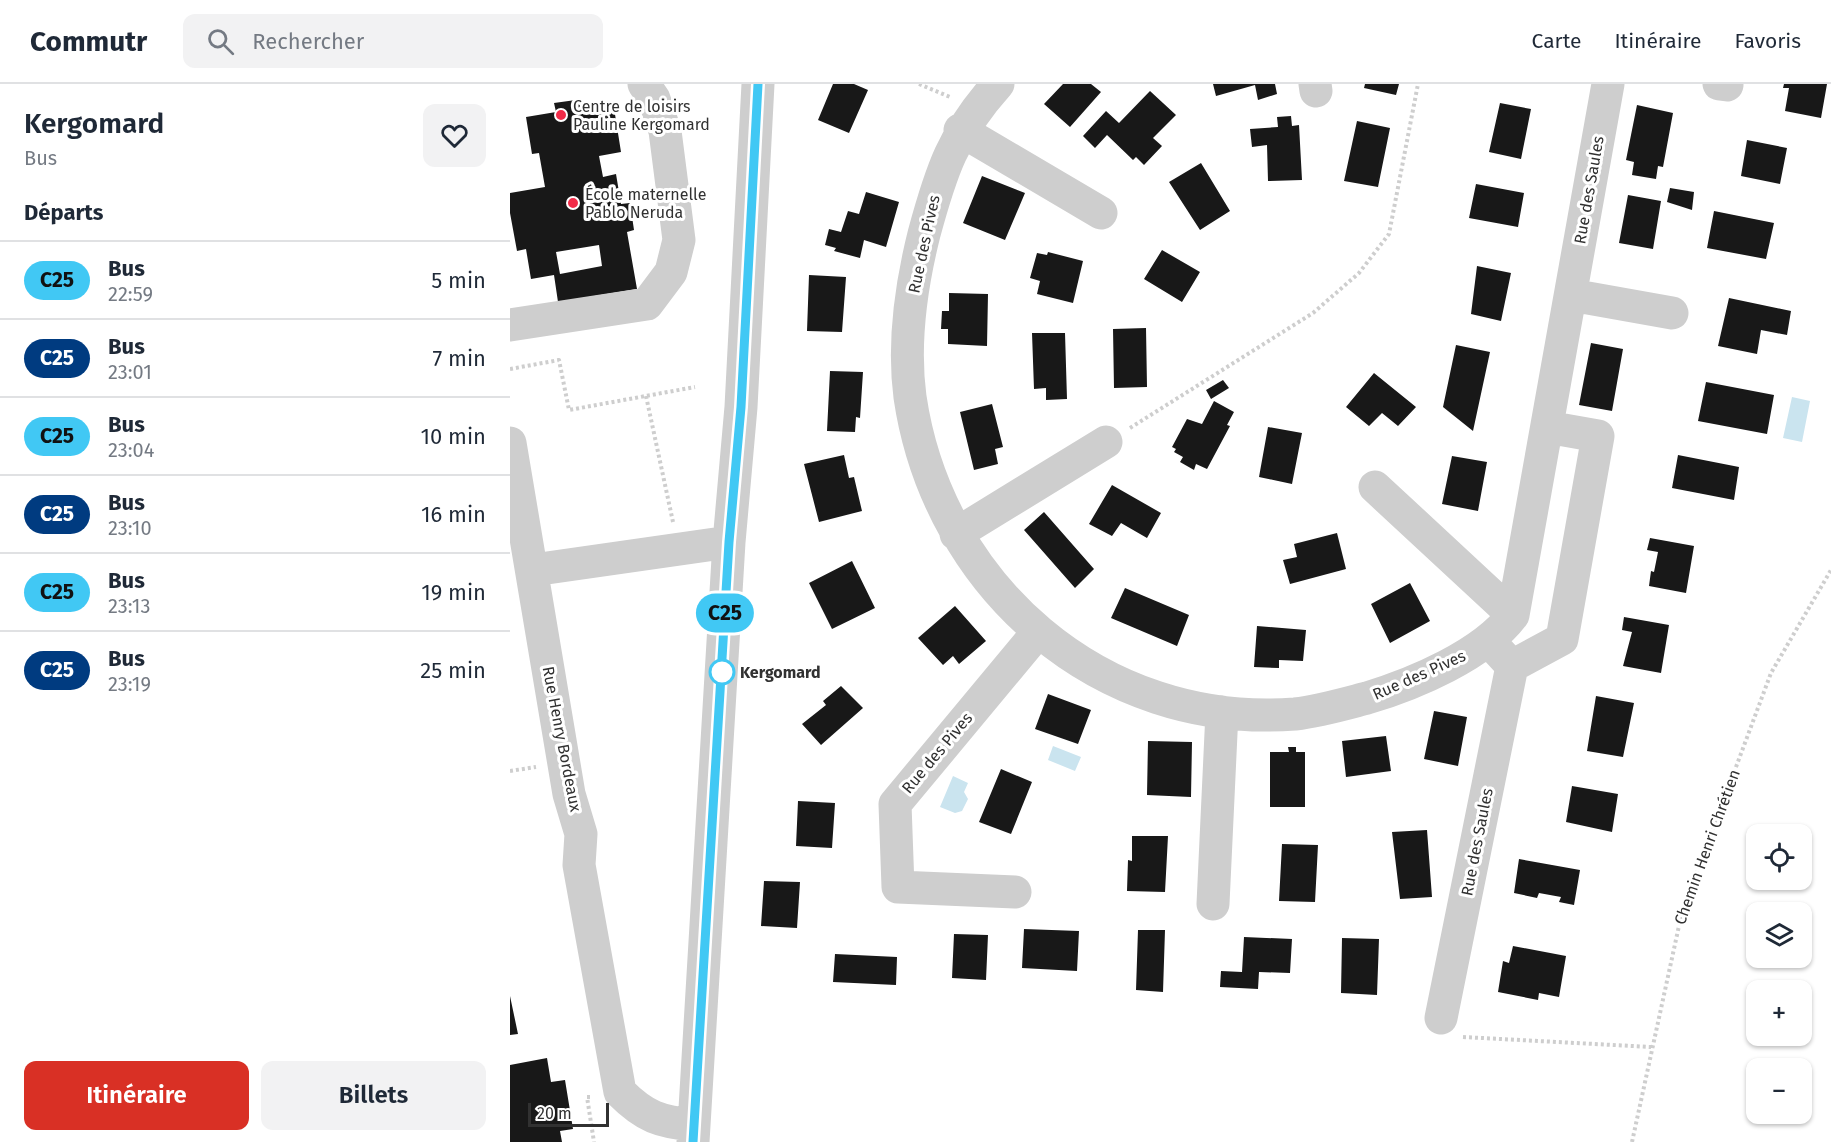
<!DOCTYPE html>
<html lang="fr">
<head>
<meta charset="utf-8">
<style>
  body { margin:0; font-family:"Fira Sans",sans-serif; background:#f2f2f3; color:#1f2937; height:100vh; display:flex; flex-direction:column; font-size:22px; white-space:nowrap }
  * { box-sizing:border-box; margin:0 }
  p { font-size:20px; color:#747a83 }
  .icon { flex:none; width:33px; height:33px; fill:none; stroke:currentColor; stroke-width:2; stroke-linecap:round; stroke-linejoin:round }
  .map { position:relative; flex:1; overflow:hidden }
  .drawer { display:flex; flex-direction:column; background:#fff; width:510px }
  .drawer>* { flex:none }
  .badge { padding:0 12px; border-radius:20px; font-size:21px; line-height:39px }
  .buttons { position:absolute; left:1236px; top:740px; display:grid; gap:12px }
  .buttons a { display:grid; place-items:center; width:66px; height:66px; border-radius:12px; background:#fff; box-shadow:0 2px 4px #0004; font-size:30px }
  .scale { position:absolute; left:18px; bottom:15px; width:81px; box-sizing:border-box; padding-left:6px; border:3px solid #313131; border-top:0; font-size:16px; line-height:21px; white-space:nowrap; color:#313131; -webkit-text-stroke:4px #fff; paint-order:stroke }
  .map>.badge { position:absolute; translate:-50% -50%; box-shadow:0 0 0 3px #fff }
  h2 { padding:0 24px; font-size:22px; line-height:54px }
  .round { display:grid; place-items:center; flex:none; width:63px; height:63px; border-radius:12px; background:#f2f2f3 }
  .summary { display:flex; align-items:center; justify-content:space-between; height:102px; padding:0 24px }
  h1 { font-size:28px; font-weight:600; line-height:45px }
  .action { display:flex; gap:12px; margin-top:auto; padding:12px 24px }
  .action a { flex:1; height:69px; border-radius:12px; background:#d93025; color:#fff; font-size:24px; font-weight:600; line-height:69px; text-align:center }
  .action a+a { background:#f2f2f3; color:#1f2937 }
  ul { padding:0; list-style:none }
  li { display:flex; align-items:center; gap:18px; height:78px; padding:0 24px; border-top:2px solid #e0e1e3 }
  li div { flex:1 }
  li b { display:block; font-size:22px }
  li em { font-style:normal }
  li .badge { min-width:66px; font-weight:700; text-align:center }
  header { display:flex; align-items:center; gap:36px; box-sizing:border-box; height:84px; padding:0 30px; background:#fff; border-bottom:2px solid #e0e1e3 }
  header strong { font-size:28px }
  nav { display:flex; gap:33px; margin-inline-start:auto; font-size:21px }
  .search { width:420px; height:54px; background:#f2f2f3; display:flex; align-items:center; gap:15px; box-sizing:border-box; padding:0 21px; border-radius:12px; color:#747a83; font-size:22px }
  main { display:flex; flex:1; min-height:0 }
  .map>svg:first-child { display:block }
  .water { fill:#cae4ef }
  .building { fill:#181818; fill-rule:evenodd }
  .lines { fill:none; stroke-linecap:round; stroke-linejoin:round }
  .path { stroke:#cecece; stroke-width:4; stroke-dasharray:3 3; stroke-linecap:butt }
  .minor { stroke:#cecece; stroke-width:33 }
  .line-casing { stroke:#fff; stroke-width:14 }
  .line { stroke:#41c8f4; stroke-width:9 }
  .poi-dot { fill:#f12b48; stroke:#fff; stroke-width:2 }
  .stop-dot { fill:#fff; stroke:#41c8f4; stroke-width:3 }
  .labels { text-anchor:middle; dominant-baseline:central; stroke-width:6; stroke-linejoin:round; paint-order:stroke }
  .poi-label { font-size:16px; fill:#313131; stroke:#fff; text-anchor:start }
  .street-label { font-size:16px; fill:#313131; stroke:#fff }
  .stop-label { font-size:16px; font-weight:bold; fill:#313131; stroke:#fff; text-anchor:start }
</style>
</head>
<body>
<header>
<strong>Commutr</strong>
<div class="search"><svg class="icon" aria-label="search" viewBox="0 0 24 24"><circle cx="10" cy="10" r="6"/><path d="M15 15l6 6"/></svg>Rechercher</div>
<nav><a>Carte</a><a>Itinéraire</a><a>Favoris</a></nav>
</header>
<main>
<section class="drawer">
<div class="summary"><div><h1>Kergomard</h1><p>Bus</p></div><a class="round"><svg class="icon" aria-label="heart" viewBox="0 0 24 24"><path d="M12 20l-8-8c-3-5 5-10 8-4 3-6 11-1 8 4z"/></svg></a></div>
<h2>Départs</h2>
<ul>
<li><span class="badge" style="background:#41c8f4;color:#111">C25</span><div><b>Bus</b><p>22:59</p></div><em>5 min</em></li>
<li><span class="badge" style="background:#003b80;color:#fff">C25</span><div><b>Bus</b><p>23:01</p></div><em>7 min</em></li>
<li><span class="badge" style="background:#41c8f4;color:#111">C25</span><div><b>Bus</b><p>23:04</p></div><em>10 min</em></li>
<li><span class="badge" style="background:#003b80;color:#fff">C25</span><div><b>Bus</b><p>23:10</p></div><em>16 min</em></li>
<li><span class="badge" style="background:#41c8f4;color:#111">C25</span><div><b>Bus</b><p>23:13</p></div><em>19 min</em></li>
<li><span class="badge" style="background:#003b80;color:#fff">C25</span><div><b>Bus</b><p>23:19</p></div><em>25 min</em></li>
</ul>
<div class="action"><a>Itinéraire</a><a>Billets</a></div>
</section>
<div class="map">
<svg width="1321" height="1058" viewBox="0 0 1321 1058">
  <rect width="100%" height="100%" fill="#fff"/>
  <!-- water -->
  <path class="water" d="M1282 313 1300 317 1292 358 1273 354Z
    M543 662 571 673 565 687 538 676Z
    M443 692 458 699 454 708 458 715 452 727 445 729 430 723Z"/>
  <!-- building -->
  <path class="building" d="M323 0H344L358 6 339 49 308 36Z
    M553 0H581L591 8 560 43 534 20Z
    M703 0H765L767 10 748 16 745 1 706 12Z
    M855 0H889L886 11 854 4Z
    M1274 0H1317L1311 34 1275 27 1279 4H1273Z
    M640 7 666 31 643 54 652 62 634 81 626 73 623 76 597 51 585 64 573 52 596 27 609 39Z
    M73 15 75 29 104 24 111 68 89 72 93 93 106 90 111 120 120 119 124 146 117 148 127 205 48 218 44 191 21 195 16 165 7 167 0 129V109L35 103 29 69 22 70 16 33 46 28 44 19ZM89 161 92 182 50 190 46 168Z
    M990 19 1021 25 1011 75 979 68Z
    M1127 21 1163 29 1153 83 1148 82 1146 95 1122 91 1124 78 1116 76Z
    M781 32 782 42 789 41 792 96 758 97 757 61 742 63 740 45 768 43 767 33Z
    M847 37 880 44 868 103 834 97Z
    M1237 56 1277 64 1270 100 1231 92Z
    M691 79 720 127 690 146 659 98Z
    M472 92 515 109 495 156 453 139Z
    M966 100 1014 109 1008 143 959 134Z
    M1160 104 1184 108 1182 126 1157 118Z
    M356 108 389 118 376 163 354 156 350 174 324 167 326 164 315 161 319 145 331 148 338 127 349 130Z
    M1118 111 1151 117 1143 165 1109 159Z
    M1204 127 1264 139 1256 175 1197 164Z
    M652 166 690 188 672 218 634 195Z
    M538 168 573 177 563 219 527 210 530 197 520 194 527 169 537 171Z
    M967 182 1001 189 991 237 961 230Z
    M299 191 336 193 332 248 297 247Z
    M439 209 478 210 477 262 438 260V245H431L432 227H439Z
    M1219 214 1281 227 1277 251 1251 246 1247 270 1208 262Z
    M636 244 637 303 604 304 603 245Z
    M522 249H555L557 315 536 316V304L524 305Z
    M1081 259 1113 265 1102 327 1069 321Z
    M946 261 980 268 963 347 933 323Z
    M320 287 353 288 350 334 346 333 345 348 317 347Z
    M864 289 906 323 888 342 872 329 859 342 836 323Z
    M713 296 719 304 701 315 696 306Z
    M1196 298 1264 311 1257 350 1188 337Z
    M704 317 724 328 717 341 720 342 697 385 686 380 684 386 670 378 673 373 664 368 666 365 662 363 677 335 692 340Z
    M482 320 493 363 485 365 488 380 464 386 450 328Z
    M758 343 792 349 782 400 749 393Z
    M334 371 339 394 344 393 352 427 309 438 294 380Z
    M1168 371 1229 383 1224 416 1162 404Z
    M942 372 977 378 968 427 932 420Z
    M602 401 651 429 637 454 611 439 602 452 579 440Z
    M534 428 584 485 565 504 514 446Z
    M827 449 836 485 780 500 773 476 787 473 784 460Z
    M1140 454 1184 462 1176 509 1139 502 1141 487 1144 488 1148 468 1137 466Z
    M342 477 365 524 322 545 299 499Z
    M900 499 920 537 880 559 861 520Z
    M615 504 679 531 667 562 601 534Z
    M445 522 476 557 449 580 443 572 433 581 408 554Z
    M1114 533 1159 541 1151 589 1113 582 1122 548 1112 546Z
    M747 542 796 546 793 577 769 576V584L744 583Z
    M331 602 353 624 311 661 292 640 316 621 313 617Z
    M538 610 581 626 568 660 525 645Z
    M1086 612 1124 619 1113 673 1077 667Z
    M924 627 957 633 948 682 914 675Z
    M876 652 881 687 836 693 832 657Z
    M638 657 682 658 681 713 637 711Z
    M778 663H786V668H795V723H760V668H779Z
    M491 685 522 698 501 750 469 738Z
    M1062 702 1108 710 1102 748 1056 738Z
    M288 717 325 719 322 764 286 762Z
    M917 746 922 813 890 815 882 748Z
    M622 752H658L655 808 617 807 618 776 622 777Z
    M772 760 808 761 805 818 769 817Z
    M1009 775 1070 786 1064 821 1049 818 1051 813 1029 809 1027 814 1004 809Z
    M254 797 290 798 287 844 251 842Z
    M514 845 569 847 567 887 512 884Z
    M628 846H655L653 908 626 906Z
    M444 850 478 851 476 896 442 894Z
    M734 853 782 855 780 889 749 888 748 905 710 903 711 887 732 888Z
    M832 854 869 855 867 911 831 909Z
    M1003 862 1056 872 1049 913 1029 909 1028 916 988 908 993 877 999 879Z
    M325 870 387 873 386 901 323 898Z
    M0 912 8 950 0 951Z
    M37 974 41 998 55 996 63 1045 50 1047 52 1058H0V981Z"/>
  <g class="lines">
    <!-- path -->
    <path class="path" d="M409 0 440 13
      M0 285 49 276 59 326 185 303
      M136 312 163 438
      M620 344 803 229 849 189 879 150 908 0
      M0 687 26 683
      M953 953 1141 963
      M80 1013H77L84 1058
      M1122 1058 1172 828 1261 589 1321 486"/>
    <!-- minor -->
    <path class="minor" d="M488 0C443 50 431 87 414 150 401 202 393 260 400 313 428 503 591 645 785 630 810 627 834 620 857 614 904 600 973 571 1003 531L1098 0
      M805 0 806 7
      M1209 0 1217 1
      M450 46 591 129
      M1061 211 1162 229
      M0 241 137 220 161 188 169 156 155 47 144 15 134 0
      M0 359 59 710 71 750 69 781 110 1008C135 1033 150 1038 184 1041
      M865 403 1003 531
      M446 450 596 358
      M23 486 219 458
      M1002 582 1052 555 1088 352 1037 343
      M505 808 388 803 385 720 528 548
      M703 820 712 628
      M931 934 1002 582 978 556
      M183 1058 219 458 231 323 248 0"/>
  </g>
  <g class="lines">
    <defs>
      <path id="line" d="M183 1058 219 458 231 323 248 0"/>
    </defs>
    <!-- line casing -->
    <use href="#line" class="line-casing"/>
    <!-- line -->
    <use href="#line" class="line"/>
  </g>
  <!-- markers -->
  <g class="poi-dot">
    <circle cx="51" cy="31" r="6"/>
    <circle cx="63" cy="119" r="6"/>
  </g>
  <circle class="stop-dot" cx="212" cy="588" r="12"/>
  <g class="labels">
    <!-- poi labels -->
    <g class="poi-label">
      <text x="63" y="22">Centre de loisirs<tspan x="63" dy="18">Pauline Kergomard</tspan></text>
      <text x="75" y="110">École maternelle<tspan x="75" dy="18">Pablo Neruda</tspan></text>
    </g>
    <!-- street labels -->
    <g class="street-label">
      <text transform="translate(1079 106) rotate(-80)">Rue des Saules</text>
      <text transform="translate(414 160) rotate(-78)">Rue des Pives</text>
      <text transform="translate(909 591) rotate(-24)">Rue des Pives</text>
      <text transform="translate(52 655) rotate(79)">Rue Henry Bordeaux</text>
      <text transform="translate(427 669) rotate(-50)">Rue des Pives</text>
      <text transform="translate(967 758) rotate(-79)">Rue des Saules</text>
      <text transform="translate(1197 763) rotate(-70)">Chemin Henri Chrétien</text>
    </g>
    <!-- stop labels -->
    <g class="stop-label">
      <text x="230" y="588">Kergomard</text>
    </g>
  </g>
</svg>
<div class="buttons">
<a><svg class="icon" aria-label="locate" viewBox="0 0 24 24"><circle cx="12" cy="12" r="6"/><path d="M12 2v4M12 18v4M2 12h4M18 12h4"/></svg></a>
<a><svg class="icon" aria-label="layers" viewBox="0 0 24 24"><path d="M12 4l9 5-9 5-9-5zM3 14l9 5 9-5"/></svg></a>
<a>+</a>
<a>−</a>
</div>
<div class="scale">20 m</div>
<b class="badge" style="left:215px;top:529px;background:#41c8f4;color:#111">C25</b>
</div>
</main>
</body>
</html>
